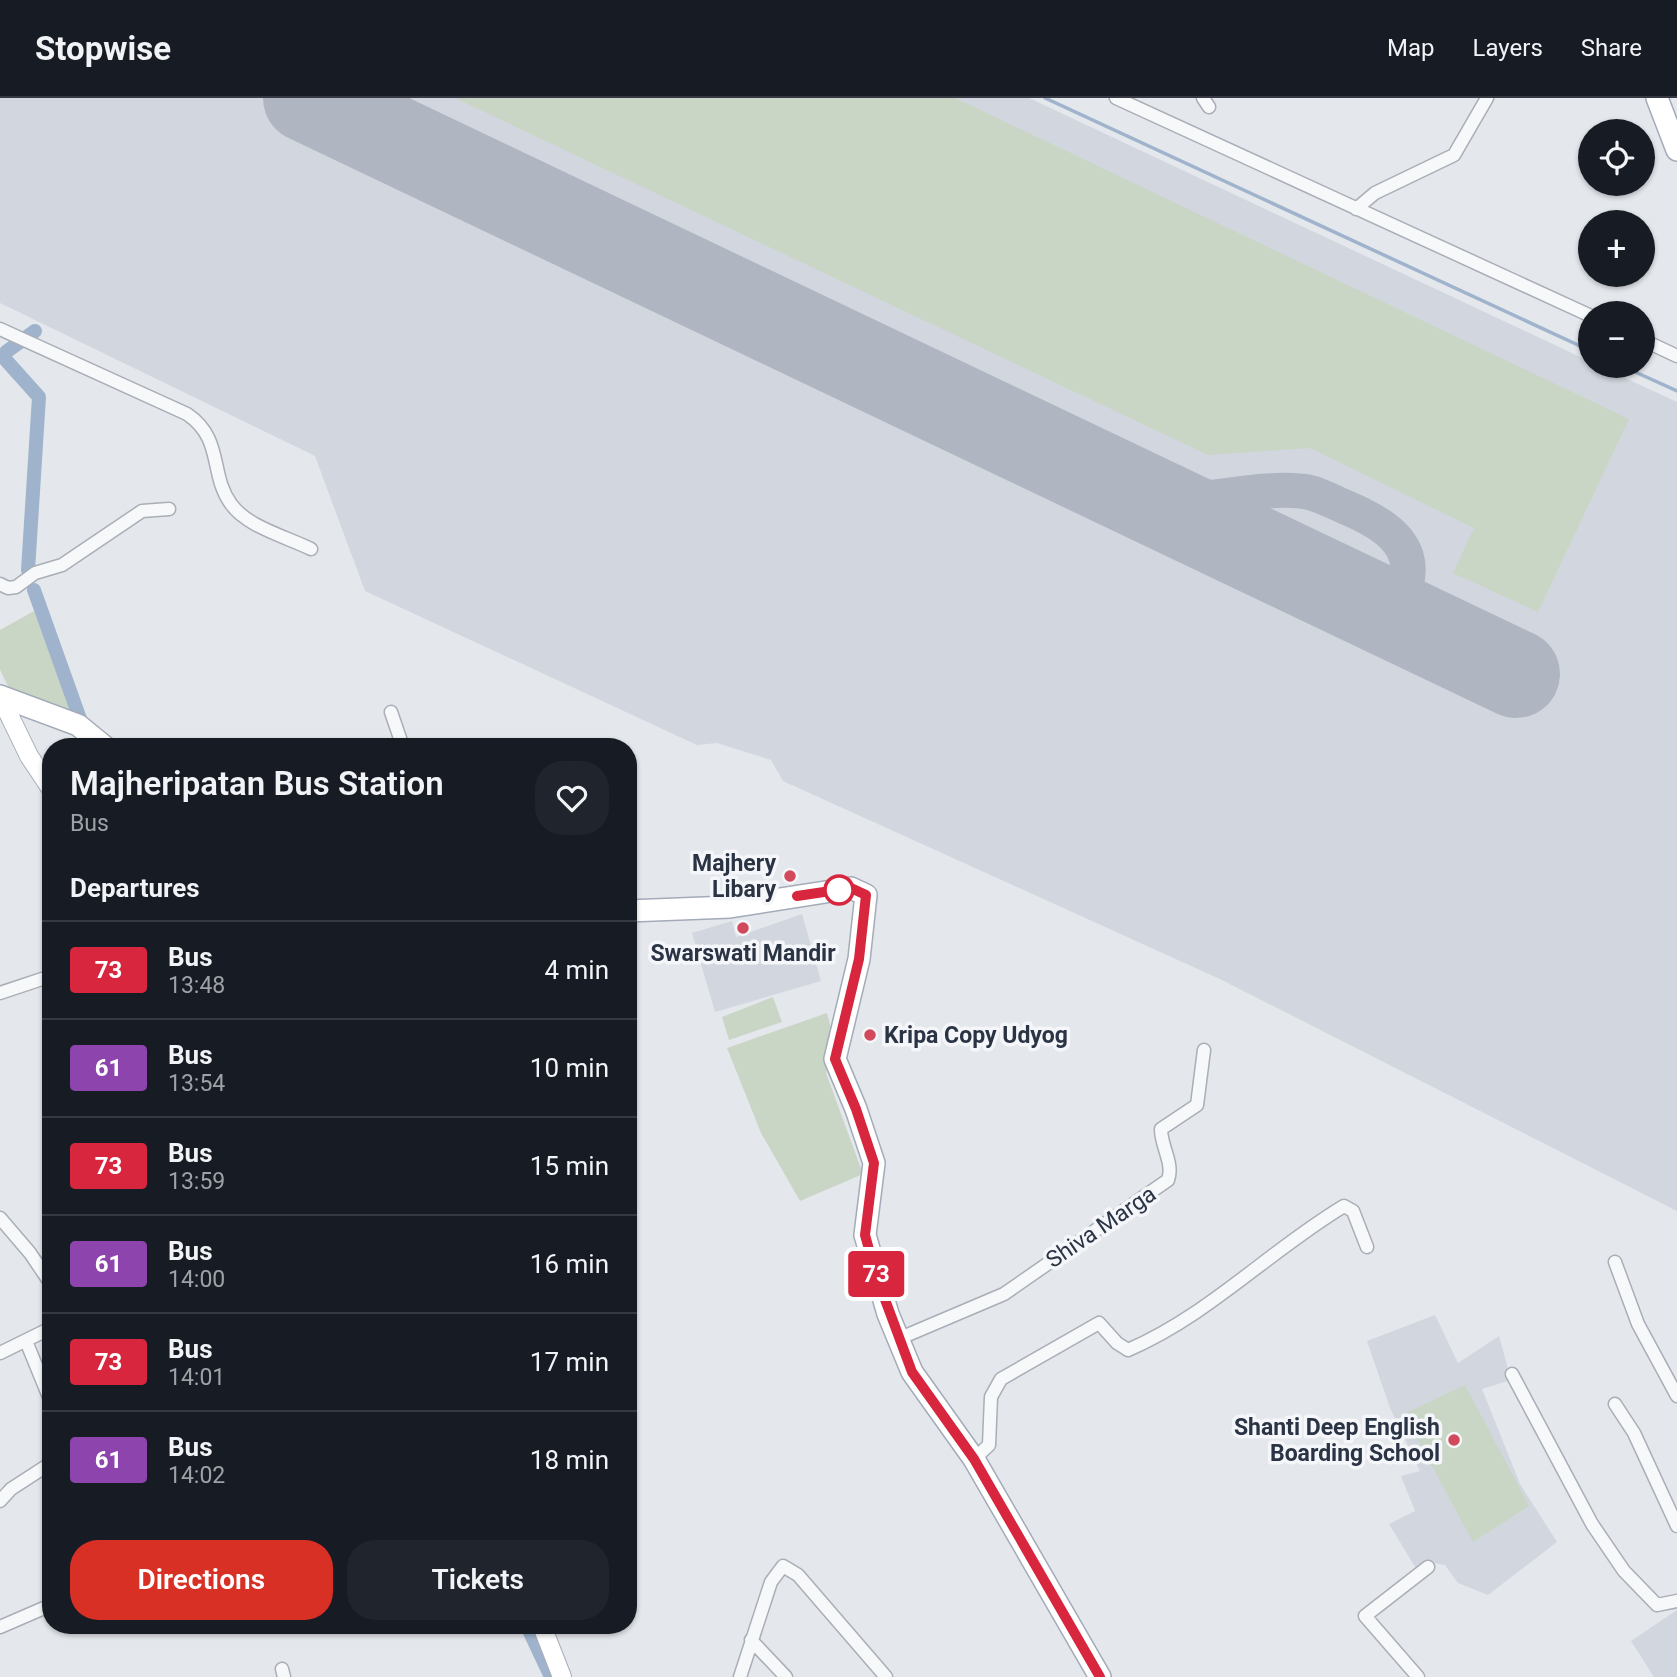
<!DOCTYPE html>
<html lang="en">
<head>
<meta charset="utf-8">
<style>
  body { margin:0; font-family:Roboto,sans-serif; background:#20242c; color:#f1f3f6; height:100vh; display:flex; flex-direction:column; font-size:26px; white-space:nowrap }
  * { box-sizing:border-box; margin:0 }
  p { font-size:23px; color:#9ea1a6 }
  .icon { flex:none; width:38px; height:38px; fill:none; stroke:currentColor; stroke-width:2; stroke-linecap:round; stroke-linejoin:round }
  .map { position:relative; flex:1; overflow:hidden }
  .side { position:absolute; left:42px; top:640px; width:595px; height:896px; display:flex; flex-direction:column; background:#171b24; border-radius:28px; box-shadow:0 2px 5px #0004 }
  .side>* { flex:none }
  .badge { padding:0 14px; border-radius:5px; font-size:24px; line-height:46px }
  .tools { position:absolute; left:1578px; top:21px; display:grid; gap:14px }
  .tools a { display:grid; place-items:center; width:77px; height:77px; border-radius:50%; background:#171b24; box-shadow:0 2px 5px #0004; font-size:35px }
  .map>.badge { position:absolute; translate:-50% -50%; box-shadow:0 0 0 4px #fff }
  h2 { padding:0 28px; font-size:26px; line-height:63px }
  .round { display:grid; place-items:center; flex:none; width:74px; height:74px; border-radius:28px; background:#20242c }
  .head { display:flex; align-items:center; justify-content:space-between; height:119px; padding:0 28px }
  h1 { font-size:33px; font-weight:600; line-height:52px }
  .button { display:flex; gap:14px; margin-top:auto; padding:14px 28px }
  .button a { flex:1; height:80px; border-radius:28px; background:#d93025; color:#fff; font-size:28px; font-weight:600; line-height:80px; text-align:center }
  .button a+a { background:#20242c; color:#f1f3f6 }
  ul { padding:0; list-style:none }
  li { display:flex; align-items:center; gap:21px; height:98px; padding:0 28px; border-top:2px solid #363941 }
  li div { flex:1 }
  li b { display:block; font-size:26px }
  li em { font-style:normal }
  li .badge { min-width:77px; font-weight:700; text-align:center }
  header { display:flex; align-items:center; gap:42px; box-sizing:border-box; height:98px; padding:0 35px; background:#171b24; border-bottom:2px solid #363941 }
  header strong { font-size:33px }
  nav { display:flex; gap:38px; margin-inline-start:auto; font-size:24px }
  .map>svg:first-child { display:block }
  .built { fill:#d2d6de }
  .green { fill:#c9d6c5 }
  .lines { fill:none; stroke-linecap:round; stroke-linejoin:round }
  .stream { stroke:#9fb4cc; stroke-width:3.5 }
  .canal { stroke:#9fb4cc; stroke-width:14 }
  .taxiway { stroke:#b0b6c1; stroke-width:35 }
  .runway { stroke:#b0b6c1; stroke-width:88 }
  .street-casing { stroke:#a9aeb7; stroke-width:15 }
  .secondary-casing { stroke:#a9aeb7; stroke-width:20 }
  .primary-casing { stroke:#a3abb8; stroke-width:24 }
  .street { stroke:#f7f8fa; stroke-width:12 }
  .secondary { stroke:#fff; stroke-width:18 }
  .primary { stroke:#fff; stroke-width:21 }
  .line-casing { stroke:#fff; stroke-width:16 }
  .line { stroke:#d7263d; stroke-width:10 }
  .poi-dot { fill:#d1495b; stroke:#f4f6f9; stroke-width:2.5 }
  .stop-dot { fill:#fff; stroke:#d7263d; stroke-width:3.5 }
  .labels { text-anchor:middle; dominant-baseline:central; stroke-width:7; stroke-linejoin:round; paint-order:stroke }
  .poi-label { font-size:23px; font-weight:bold; fill:#2b3445; stroke:#f4f6f9; text-anchor:end }
  .street-label { font-size:23px; fill:#2b3445; stroke:#f4f6f9 }
</style>
</head>
<body>
<header>
<strong>Stopwise</strong>
<nav><a>Map</a><a>Layers</a><a>Share</a></nav>
</header>
<div class="map">
<svg width="1677" height="1579" viewBox="0 0 1677 1579">
  <rect width="100%" height="100%" fill="#e4e7ec"/>
  <!-- built -->
  <path class="built" d="M0 0H1029L1591 264V268H1599L1677 304V1113L1222 882 783 683 771 662 717 645 697 647 365 493 315 358 0 205Z
    M802 816 821 883 715 914 692 835 732 823 736 839Z
    M1435 1217 1458 1265 1499 1238 1511 1282 1482 1291 1520 1386 1557 1444 1488 1497 1458 1485 1445 1467 1426 1464 1417 1472 1389 1426 1415 1413 1401 1378 1420 1373 1390 1310 1367 1243Z
    M1677 1512V1579H1654L1631 1543Z"/>
  <!-- green -->
  <path class="green" d="M455 0H955L1629 321 1538 514 1453 475 1474 430 1310 350 1208 357Z
    M34 513 72 612 9 590 0 572V532Z
    M773 899 782 924 729 942 722 919Z
    M827 915 833 938 826 975 863 1076 800 1103 761 1035 727 950Z
    M1465 1287 1529 1408 1473 1444 1404 1316Z"/>
  <g class="lines">
    <!-- stream -->
    <path class="stream" d="M1045 0 1591 253
      M1622 268 1677 293"/>
    <!-- canal -->
    <path class="canal" d="M28 472 39 299 4 260 6 254 35 233
      M34 492 84 632
      M527 1528 551 1579"/>
    <!-- taxiway -->
    <path class="taxiway" d="M1121 388C1136 393 1151 400 1167 401 1211 404 1256 389 1300 393 1316 394 1331 403 1345 409 1381 424 1421 446 1404 493 1399 505 1389 514 1378 518 1329 540 1309 485 1276 462"/>
    <!-- runway -->
    <path class="runway" d="M307 0 1516 576"/>
    <defs>
      <path id="street" d="M1116 0 1591 218
        M1203 0 1209 9
        M1356 111 1375 95 1454 57 1487 0
        M0 231 187 316C224 341 209 376 231 406 247 429 287 439 311 451
        M1643 242 1677 258
        M0 486 8 490 16 489 35 475 62 467 142 413 169 411
        M391 614 403 649
        M0 895 51 878
        M0 1120 30 1155 51 1186
        M1615 1164 1638 1226 1677 1298
        M898 1241 1004 1196 1168 1082C1174 1065 1161 1049 1161 1031L1197 1007 1204 952
        M26 1243 51 1304
        M0 1255 51 1230
        M1512 1276 1592 1426 1624 1473 1657 1507 1677 1503
        M1615 1306 1634 1335 1677 1428
        M974 1361 989 1347 991 1299 1001 1281 1099 1225 1117 1245 1128 1252C1209 1217 1269 1153 1344 1108L1353 1113 1367 1149
        M0 1403 11 1391 51 1365
        M0 1529 51 1507
        M751 1542 786 1579
        M282 1571 284 1579
        M740 1579 771 1484 783 1468 798 1477 886 1579
        M1418 1579 1365 1518 1428 1469"/>
      <path id="secondary" d="M0 598 29 658 51 691
        M542 1528 562 1579"/>
      <path id="primary" d="M1657 0 1677 52
        M0 598 78 627 105 649
        M628 813 730 809 851 790 866 797 859 861 835 961 856 1011 874 1065 865 1137 888 1216 912 1274 974 1361 1100 1579"/>
    </defs>
    <!-- street casing -->
    <use href="#street" class="street-casing"/>
    <!-- secondary casing -->
    <use href="#secondary" class="secondary-casing"/>
    <!-- primary casing -->
    <use href="#primary" class="primary-casing"/>
    <!-- street -->
    <use href="#street" class="street"/>
    <!-- secondary -->
    <use href="#secondary" class="secondary"/>
    <!-- primary -->
    <use href="#primary" class="primary"/>
  </g>
  <g class="lines">
    <defs>
      <path id="line" d="M797 798 851 790 866 797 859 861 835 961 856 1011 874 1065 865 1137 877 1180 912 1274 974 1361 1100 1579"/>
    </defs>
    <!-- line casing -->
    <use href="#line" class="line-casing"/>
    <!-- line -->
    <use href="#line" class="line"/>
  </g>
  <!-- markers -->
  <g class="poi-dot">
    <circle cx="790" cy="778" r="7"/>
    <circle cx="743" cy="830" r="7"/>
    <circle cx="870" cy="937" r="7"/>
    <circle cx="1454" cy="1342" r="7"/>
  </g>
  <circle class="stop-dot" cx="839" cy="792" r="14"/>
  <g class="labels">
    <!-- poi labels -->
    <g class="poi-label">
      <text x="776" y="765">Majhery<tspan x="776" dy="26">Libary</tspan></text>
      <text x="743" y="855" text-anchor="middle">Swarswati Mandir</text>
      <text x="884" y="937" text-anchor="start">Kripa Copy Udyog</text>
      <text x="1440" y="1329">Shanti Deep English<tspan x="1440" dy="26">Boarding School</tspan></text>
    </g>
    <!-- street labels -->
    <g class="street-label">
      <text transform="translate(1101 1129) rotate(-34)">Shiva Marga</text>
    </g>
  </g>
</svg>
<div class="tools">
<a><svg class="icon" aria-label="locate" viewBox="0 0 24 24"><circle cx="12" cy="12" r="6"/><path d="M12 2v4M12 18v4M2 12h4M18 12h4"/></svg></a>
<a>+</a>
<a>−</a>
</div>
<b class="badge" style="left:876px;top:1176px;background:#d7263d;color:#fff">73</b>
<section class="side">
<div class="head"><div><h1>Majheripatan Bus Station</h1><p>Bus</p></div><a class="round"><svg class="icon" aria-label="heart" viewBox="0 0 24 24"><path d="M12 20l-8-8c-3-5 5-10 8-4 3-6 11-1 8 4z"/></svg></a></div>
<h2>Departures</h2>
<ul>
<li><span class="badge" style="background:#d7263d;color:#fff">73</span><div><b>Bus</b><p>13:48</p></div><em>4 min</em></li>
<li><span class="badge" style="background:#8e44ad;color:#fff">61</span><div><b>Bus</b><p>13:54</p></div><em>10 min</em></li>
<li><span class="badge" style="background:#d7263d;color:#fff">73</span><div><b>Bus</b><p>13:59</p></div><em>15 min</em></li>
<li><span class="badge" style="background:#8e44ad;color:#fff">61</span><div><b>Bus</b><p>14:00</p></div><em>16 min</em></li>
<li><span class="badge" style="background:#d7263d;color:#fff">73</span><div><b>Bus</b><p>14:01</p></div><em>17 min</em></li>
<li><span class="badge" style="background:#8e44ad;color:#fff">61</span><div><b>Bus</b><p>14:02</p></div><em>18 min</em></li>
</ul>
<div class="button"><a>Directions</a><a>Tickets</a></div>
</section>
</div>
</body>
</html>
